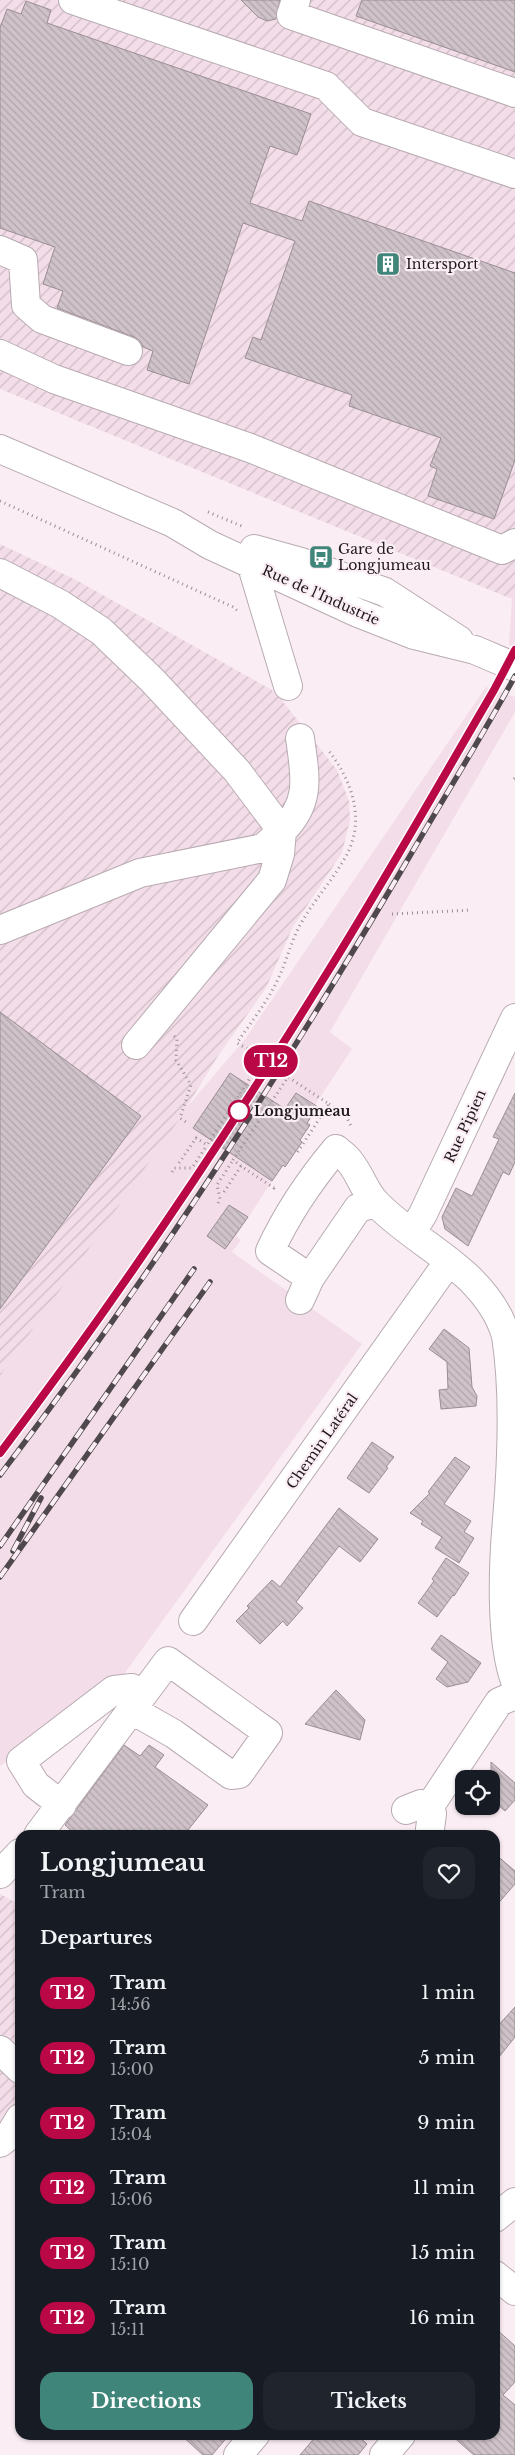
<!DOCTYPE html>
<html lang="en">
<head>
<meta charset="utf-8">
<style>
  body { margin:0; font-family:"Libre Baskerville",serif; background:#20242c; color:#f1f3f6; height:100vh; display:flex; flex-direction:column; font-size:19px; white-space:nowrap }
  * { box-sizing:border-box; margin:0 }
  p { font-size:16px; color:#9ea1a6 }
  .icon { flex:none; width:28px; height:28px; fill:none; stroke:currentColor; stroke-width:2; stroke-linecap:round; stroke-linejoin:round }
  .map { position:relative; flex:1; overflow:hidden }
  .side { position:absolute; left:15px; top:1830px; width:485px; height:610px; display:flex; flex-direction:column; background:#171b24; border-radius:15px; box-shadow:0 1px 4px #0004 }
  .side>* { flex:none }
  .badge { padding:0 10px; border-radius:16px; font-size:18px; line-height:32px }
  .fabs { position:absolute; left:455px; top:1770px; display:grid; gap:10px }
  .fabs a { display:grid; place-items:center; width:45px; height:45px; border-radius:10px; background:#171b24; box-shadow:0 1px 4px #0004; font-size:25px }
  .map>.badge { position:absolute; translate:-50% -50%; box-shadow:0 0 0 2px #fff }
  h2 { padding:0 25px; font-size:19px; line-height:45px }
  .round { display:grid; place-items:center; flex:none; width:52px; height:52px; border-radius:15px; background:#20242c }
  .summary { display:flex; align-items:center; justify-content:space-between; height:85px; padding:0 25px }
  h1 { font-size:24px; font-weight:700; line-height:38px }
  .primary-button { display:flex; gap:10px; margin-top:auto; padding:10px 25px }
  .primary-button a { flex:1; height:58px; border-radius:15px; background:#40857a; color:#fff; font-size:20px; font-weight:700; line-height:58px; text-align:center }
  .primary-button a+a { background:#20242c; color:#f1f3f6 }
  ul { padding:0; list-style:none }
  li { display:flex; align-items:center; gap:15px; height:65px; padding:0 25px }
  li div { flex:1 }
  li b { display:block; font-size:19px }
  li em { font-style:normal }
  li .badge { min-width:55px; font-weight:700; text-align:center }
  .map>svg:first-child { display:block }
  .built { fill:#f3dde8 }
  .industrial { fill:url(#industrial-furrows) }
  .building { fill:url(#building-back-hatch); stroke:#9a8d94 }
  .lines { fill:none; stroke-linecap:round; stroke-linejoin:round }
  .minor-casing { stroke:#b8abb2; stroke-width:30 }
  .major-casing { stroke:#b8abb2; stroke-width:30 }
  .path { stroke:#988e93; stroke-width:3; stroke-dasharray:1 4; stroke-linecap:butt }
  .minor { stroke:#fff; stroke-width:28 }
  .major { stroke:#fff; stroke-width:28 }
  .rail-casing { stroke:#4f484c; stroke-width:5.5 }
  .rail { stroke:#fbedf4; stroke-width:4; stroke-dasharray:11; stroke-linecap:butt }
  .line-casing { stroke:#fff; stroke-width:11 }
  .line { stroke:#b90845; stroke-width:8 }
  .stop-dot { fill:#fff; stroke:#b90845; stroke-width:2.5 }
  .labels { text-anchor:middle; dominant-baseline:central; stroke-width:4.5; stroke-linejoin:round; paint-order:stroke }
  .poi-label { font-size:14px; fill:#1e191c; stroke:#fbedf4; text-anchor:start }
  .street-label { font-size:14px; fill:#1e191c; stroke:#fbedf4 }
  .stop-label { font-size:14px; font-weight:bold; fill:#1e191c; stroke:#fbedf4; text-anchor:start }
</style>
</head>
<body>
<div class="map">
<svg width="515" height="2455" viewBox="0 0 515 2455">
  <defs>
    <pattern id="industrial-furrows" width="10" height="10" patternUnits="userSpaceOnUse" patternTransform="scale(1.25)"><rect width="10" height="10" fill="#f3dde8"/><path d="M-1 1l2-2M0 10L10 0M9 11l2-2" fill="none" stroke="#d0bdc6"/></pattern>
    <pattern id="building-back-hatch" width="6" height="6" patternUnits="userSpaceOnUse" patternTransform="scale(1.25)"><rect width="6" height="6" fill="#cfc2c9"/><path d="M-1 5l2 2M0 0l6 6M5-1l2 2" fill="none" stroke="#b1a6ac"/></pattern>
  </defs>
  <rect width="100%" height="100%" fill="#fbedf4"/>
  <!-- built -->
  <path class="built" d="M515 594V647L509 645 512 599Z
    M486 687 515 697V712L330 1032 352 1049 315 1105 307 1123 310 1125 300 1140 302 1142 285 1167 282 1166 236 1236 241 1240 232 1252 362 1344 117 1684 0 1766V1376L181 1114 245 1039Z"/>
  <!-- industrial -->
  <path class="industrial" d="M0 0H515V594L512 599 0 389Z
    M0 544 76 580 272 690 280 698 337 770 349 801 350 820 342 853 293 927 266 988 218 1056 180 1118 0 1376Z
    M0 1894 20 1905V2131L0 2150Z"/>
  <!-- building -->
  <path class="building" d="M241 0H280L276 19 267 21 258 17Z
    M362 0H515V72L356 16Z
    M26 1 51 10 47 23 311 114 297 155 270 146 250 203 302 221 309 201 515 273V460L494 519 428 496 437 469 430 466 441 438 349 406 352 395 245 358 253 337 261 340 295 241 243 223 189 384 147 370 153 351 143 347 140 341 134 337 57 308 63 291 43 284 55 247 0 228V28L7 9 21 14Z
    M0 1012 141 1116 0 1309Z
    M230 1073 285 1109 296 1093 318 1107 307 1123 310 1125 300 1140 302 1142 285 1167 283 1165 272 1181 193 1128Z
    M515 1093V1162L509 1175 503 1172 468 1246 445 1229 442 1217 456 1188 472 1196 499 1139 493 1137Z
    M229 1205 248 1217 225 1249 207 1236Z
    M444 1329 469 1348 472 1387 477 1396 476 1406 441 1409 439 1390 448 1389 447 1362 429 1349Z
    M372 1442 394 1457 386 1467 388 1468 369 1493 347 1478Z
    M455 1457 470 1467 444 1504 471 1521 464 1532 474 1538 459 1563 435 1548 442 1537 421 1524 423 1521 410 1513 430 1493 428 1492Z
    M339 1508 378 1539 360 1562 339 1546 296 1602 303 1608 287 1626 283 1621 260 1644 236 1621 249 1608 247 1606 272 1580 280 1587Z
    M446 1558 469 1573 454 1596 453 1595 437 1617 418 1603 434 1581 432 1579Z
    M441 1635 481 1663 468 1682 447 1687 436 1679 448 1662 431 1649Z
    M336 1690 365 1720 360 1740 305 1724Z
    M124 1745 140 1756 149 1745 164 1755 155 1767 208 1805 184 1835H76L65 1825Z
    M491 1762 515 1783V1800L505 1811 491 1799Z
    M495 1854 515 1871V1884L495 1907Z
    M515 2007V2037L495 2062V2029Z
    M495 2328 515 2346V2382L503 2395 515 2405V2455H474L451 2435H495Z
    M181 2435H229L212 2455H203Z
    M317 2435H357L367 2444 358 2455H300Z"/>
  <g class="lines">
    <defs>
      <path id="minor" d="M73 0 326 86 362 122 515 174
        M296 0 291 15 515 93
        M0 250 23 260 26 305 42 319 128 351
        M0 354 54 379 250 448 502 550 515 543
        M0 449 173 523 210 545 358 613 414 635 475 650 515 667
        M254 549 301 562 385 592 459 640
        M251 563 288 686
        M0 573 60 604 101 631 152 680 237 771 282 831 263 848 140 873 0 930
        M136 1045 272 880 280 854 282 831C312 802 305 775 300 738
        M375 1203 358 1208 310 1278 270 1251C287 1214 310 1180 336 1149 341 1153 347 1157 350 1162 360 1174 365 1192 376 1203 404 1232 441 1251 470 1279 486 1295 500 1314 506 1336 515 1393 512 1461 507 1520 503 1565 500 1639 515 1681
        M412 1232 423 1214 515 1018
        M300 1300 310 1278
        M193 1621 449 1261
        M62 1805 36 1785 21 1761 114 1690 132 1688 143 1694
        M430 1806 499 1702 515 1695
        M406 1810 421 1804 430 1806 432 1814 430 1829
        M38 1835 168 1661 268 1733 239 1774 231 1775 174 1734 132 1710
        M0 1874 20 1853
        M0 2050 20 2069
        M0 2143 9 2136 20 2118
        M495 2275 515 2291
        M384 2455 401 2435"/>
      <path id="major" d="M495 2218 515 2202
        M238 2455 255 2435"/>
    </defs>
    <!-- minor casing -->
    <use href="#minor" class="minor-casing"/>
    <!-- major casing -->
    <use href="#major" class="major-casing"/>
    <!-- path -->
    <path class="path" d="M0 501 233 607 239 612
      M208 512 244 527
      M514 779 515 778
      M392 914 471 910
      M174 1036 177 1039 176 1060 191 1085 180 1118 189 1124
      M329 1104 346 1116 352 1128
      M179 1163 196 1138 207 1145 263 1058 237 1043C251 1022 268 1001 278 979 286 963 290 945 298 929 311 903 332 882 346 856 366 820 352 781 329 751
      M241 1166 233 1160 288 1077 329 1104 297 1153
      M172 1172 174 1168H192L207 1145
      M224 1192 241 1166 274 1188 276 1185
      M218 1203 220 1199 217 1185 233 1160"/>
    <!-- minor -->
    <use href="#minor" class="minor"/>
    <!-- major -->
    <use href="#major" class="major"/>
    <defs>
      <path id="rail" d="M0 1454C117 1298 229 1136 329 970 385 877 440 783 494 690L515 650
        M0 1475C148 1281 280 1076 404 866 441 802 480 740 515 676
        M0 1546 194 1269
        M13 1551 41 1498
        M0 1577 210 1282"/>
    </defs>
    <!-- rail casing -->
    <use href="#rail" class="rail-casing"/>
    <!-- rail -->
    <use href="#rail" class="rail"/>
  </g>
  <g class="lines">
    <defs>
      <path id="line" d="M0 1453C117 1299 225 1138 327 973 385 880 439 784 494 690L515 650"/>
    </defs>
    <!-- line casing -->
    <use href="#line" class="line-casing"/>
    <!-- line -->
    <use href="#line" class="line"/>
  </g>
  <!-- icons -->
  <defs>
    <symbol id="building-square" viewBox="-11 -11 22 22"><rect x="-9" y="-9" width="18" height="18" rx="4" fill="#40857a" stroke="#fbedf4"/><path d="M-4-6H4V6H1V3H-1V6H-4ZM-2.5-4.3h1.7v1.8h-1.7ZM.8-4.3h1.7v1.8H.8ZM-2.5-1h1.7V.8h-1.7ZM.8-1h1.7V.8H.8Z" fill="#fff"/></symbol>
    <symbol id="bus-square" viewBox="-11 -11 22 22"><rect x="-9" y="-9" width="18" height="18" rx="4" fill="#40857a" stroke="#fbedf4"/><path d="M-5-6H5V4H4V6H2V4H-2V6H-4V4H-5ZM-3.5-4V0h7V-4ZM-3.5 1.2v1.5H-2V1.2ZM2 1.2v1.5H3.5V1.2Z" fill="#fff"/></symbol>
  </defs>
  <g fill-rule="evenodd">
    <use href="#building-square" x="374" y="250" width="28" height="28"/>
    <use href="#bus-square" x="307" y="543" width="28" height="28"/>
  </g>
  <!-- markers -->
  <circle class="stop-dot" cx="239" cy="1111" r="10"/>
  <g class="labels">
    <!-- poi labels -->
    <g class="poi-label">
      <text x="406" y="264">Intersport</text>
      <text x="338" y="549">Gare de<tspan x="338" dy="16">Longjumeau</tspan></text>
    </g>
    <!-- street labels -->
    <g class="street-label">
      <text transform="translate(321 595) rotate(24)">Rue de l'Industrie</text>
      <text transform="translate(465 1126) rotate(-65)">Rue Pipien</text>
      <text transform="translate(322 1441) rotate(-55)">Chemin Latéral</text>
    </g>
    <!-- stop labels -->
    <g class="stop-label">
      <text x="254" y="1111">Longjumeau</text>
    </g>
  </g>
</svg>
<div class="fabs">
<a><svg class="icon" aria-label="locate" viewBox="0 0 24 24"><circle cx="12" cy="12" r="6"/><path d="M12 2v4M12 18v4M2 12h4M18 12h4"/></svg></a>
</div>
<b class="badge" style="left:271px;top:1061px;background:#b90845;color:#fff">T12</b>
<section class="side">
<div class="summary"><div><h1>Longjumeau</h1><p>Tram</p></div><a class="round"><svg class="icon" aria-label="heart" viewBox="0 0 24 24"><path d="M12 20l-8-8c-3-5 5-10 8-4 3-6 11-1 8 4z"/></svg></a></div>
<h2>Departures</h2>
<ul>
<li><span class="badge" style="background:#b90845;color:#fff">T12</span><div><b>Tram</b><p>14:56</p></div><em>1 min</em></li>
<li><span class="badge" style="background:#b90845;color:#fff">T12</span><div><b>Tram</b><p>15:00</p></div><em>5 min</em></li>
<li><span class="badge" style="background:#b90845;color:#fff">T12</span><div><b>Tram</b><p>15:04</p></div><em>9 min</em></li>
<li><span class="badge" style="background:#b90845;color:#fff">T12</span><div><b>Tram</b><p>15:06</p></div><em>11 min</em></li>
<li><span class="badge" style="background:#b90845;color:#fff">T12</span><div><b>Tram</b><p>15:10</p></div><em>15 min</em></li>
<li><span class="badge" style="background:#b90845;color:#fff">T12</span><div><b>Tram</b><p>15:11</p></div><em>16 min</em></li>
</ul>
<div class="primary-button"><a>Directions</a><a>Tickets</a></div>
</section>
</div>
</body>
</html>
